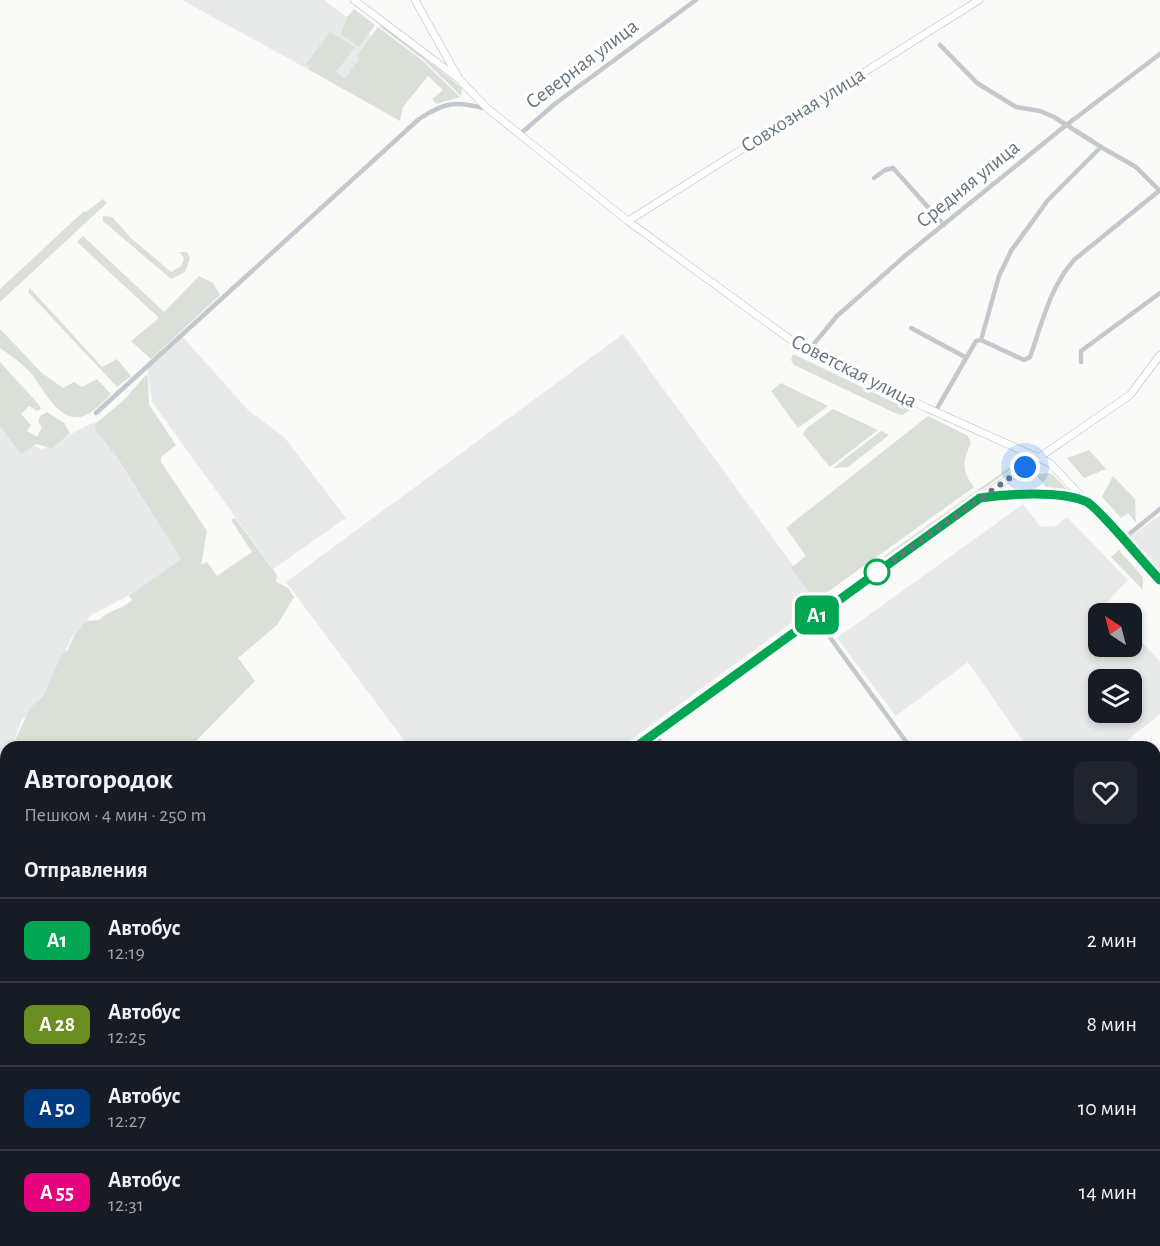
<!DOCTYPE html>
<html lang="ru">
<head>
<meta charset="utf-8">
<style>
  body { margin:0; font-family:"Alegreya Sans",sans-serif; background:#20242c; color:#f1f3f6; height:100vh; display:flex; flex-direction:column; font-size:22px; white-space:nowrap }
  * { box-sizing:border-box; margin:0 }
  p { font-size:20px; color:#9ea1a6 }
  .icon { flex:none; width:33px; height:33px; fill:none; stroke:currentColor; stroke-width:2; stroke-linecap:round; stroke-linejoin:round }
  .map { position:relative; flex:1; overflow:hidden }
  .sheet { position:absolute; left:0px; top:741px; width:1161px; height:506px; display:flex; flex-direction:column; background:#171b24; border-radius:18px 18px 0 0; box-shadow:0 3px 9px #0003 }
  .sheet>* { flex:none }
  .badge { padding:0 12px; border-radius:9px; font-size:21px; line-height:39px }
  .needle { width:39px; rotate:324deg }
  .tools { position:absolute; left:1088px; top:603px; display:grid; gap:12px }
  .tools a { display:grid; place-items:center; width:54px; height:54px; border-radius:12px; background:#171b24; box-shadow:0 3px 9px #0003; font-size:30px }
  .you { position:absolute; width:30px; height:30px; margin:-15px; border:4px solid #fff; border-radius:50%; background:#1a73e8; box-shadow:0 0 0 9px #1a73e833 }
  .map>.badge { position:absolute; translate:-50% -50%; box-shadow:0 0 0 3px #fff }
  h2 { padding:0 24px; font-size:22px; line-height:54px }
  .round { display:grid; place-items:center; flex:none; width:63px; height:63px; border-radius:12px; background:#20242c }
  .headline { display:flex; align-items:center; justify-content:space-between; height:102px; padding:0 24px }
  h1 { font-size:28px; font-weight:700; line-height:45px }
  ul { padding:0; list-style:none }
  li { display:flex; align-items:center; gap:18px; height:84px; padding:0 24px; border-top:2px solid #363941 }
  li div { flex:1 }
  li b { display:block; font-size:22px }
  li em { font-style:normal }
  li .badge { min-width:66px; font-weight:700; text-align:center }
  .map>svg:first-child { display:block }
  .built { fill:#e8e9e9; fill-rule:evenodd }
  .green { fill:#dadfd7 }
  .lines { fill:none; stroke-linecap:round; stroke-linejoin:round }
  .secondary-casing { stroke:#b3babf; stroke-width:8 }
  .street { stroke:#c3c8cc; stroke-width:4.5 }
  .secondary { stroke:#fff; stroke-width:7 }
  .line-casing { stroke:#fff; stroke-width:14 }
  .line { stroke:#00a651; stroke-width:9 }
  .walk { stroke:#657683; stroke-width:6; stroke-dasharray:0 10.8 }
  .stop-dot { fill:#fff; stroke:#00a651; stroke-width:3 }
  .labels { text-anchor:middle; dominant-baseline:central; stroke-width:6; stroke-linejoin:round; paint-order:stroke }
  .street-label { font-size:21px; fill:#657683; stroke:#fff }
</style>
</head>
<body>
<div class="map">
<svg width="1160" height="1246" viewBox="0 0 1160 1246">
  <rect width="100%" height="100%" fill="#fafaf8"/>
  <!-- built -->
  <path class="built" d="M182 0H324L411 65 371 104Z
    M623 334 820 602 621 747H409L286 582Z
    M182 336 248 410 285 438 346 518 273 569 152 402 147 369Z
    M0 419 41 450 94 422 181 559 132 594 91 615 71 638 47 701 22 719 12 747H6V763L0 780Z
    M1023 504 1041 527 1056 526 1067 517 1128 580 1105 604 1113 613 1098 614V646H1131V631L1160 661V714L1119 747H1027L968 662 896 716 837 638ZM1098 680H1131V712H1098Z
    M1160 515V570L1130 537Z
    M457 1241V1240L565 1241 562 1246H455Z"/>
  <!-- green -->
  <path class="green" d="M354 9 375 25 359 47 341 34 347 17Z
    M383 25 462 88 461 96 424 60 379 26Z
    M378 27 423 61 460 97 436 104 432 99 443 90 428 76 403 107 400 121 308 69 310 66 306 64 330 32 355 47 336 72 345 79 359 59 357 56Z
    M103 199 107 203 0 302V289L84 211 86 212Z
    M103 216 112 217 131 238 171 272 181 266 184 259 180 252H187L190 258 185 272 171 279 103 221Z
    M83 236 164 312 199 276 213 283 220 295 151 359 131 341 159 318 77 242Z
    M30 288 102 367 117 359 131 376 117 387 28 292Z
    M0 329 42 373 63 388 74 382 82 387 97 379 111 394C102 403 93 413 81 417 58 422 42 386 30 372 21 363 11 355 0 348Z
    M793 354 910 410 902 415 895 413 794 365 791 360Z
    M0 362 40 406 41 409 37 411 29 406 21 414 31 425 27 431 37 437 42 427 38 422 40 416 47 412 64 423 70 433 52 448 36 444 21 454 0 426Z
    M146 375 148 377 149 405 176 445 161 457V462L207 531 201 565 207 562 217 576 252 552 231 520 235 518 277 575 276 582 288 588 294 597 277 625 238 658 255 681 190 747H111L91 741 81 747H12L30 708 43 697 61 656 68 650 75 634 86 621 99 620C108 610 122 610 132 600L129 596 181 559 118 459 96 430 95 424 123 401Z
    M781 383 828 406 798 428 771 391Z
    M833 409 878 430 830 467 803 434 807 428Z
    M928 416 968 436 971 443C962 460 962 473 974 487L815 601 791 568 806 556 786 528Z
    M881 431 889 435 848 467 833 468Z
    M1089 450 1106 469 1084 478 1067 458Z
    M1017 462 1019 464 886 557H883Z
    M1048 473 1052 474 1072 494 1051 493 1036 475Z
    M1113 476 1135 499 1136 523 1128 513 1121 518 1102 497Z
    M1119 550 1143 577V590L1111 557Z"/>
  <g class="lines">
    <defs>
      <path id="secondary" d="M354 0 459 79 488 109 628 221 795 343 927 408 1050 463 1160 580
        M415 0 458 77
        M628 221 979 0
        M983 498C1017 492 1055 493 1088 503
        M636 747 980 498 1130 395 1160 355
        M0 869 6 871
        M0 903 6 905
        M1155 1154 1160 1159
        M442 1246 444 1240"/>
    </defs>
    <!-- secondary casing -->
    <use href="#secondary" class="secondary-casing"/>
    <!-- street -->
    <path class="street" d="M940 45 977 83 1016 107 1040 111 1054 117 1101 147
      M519 135 556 103 696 0
      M874 178 885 170 893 168 944 225
      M911 328 965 357
      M981 340 999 276 1011 251 1048 200 1101 147 1136 167 1159 190
      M808 351 837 316 906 255 1065 126 1160 54
      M1081 362V351L1160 293
      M935 412 976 341 981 340 1024 360 1030 357C1042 323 1050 287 1074 260L1160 190
      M96 413 419 119C446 101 457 101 487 109
      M1122 540 1160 509
      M815 617 910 747
      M654 734 664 747
      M0 1026 6 1021
      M1155 1074 1160 1071
      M1155 1098 1160 1103
      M0 1142 6 1144
      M0 1195 6 1196
      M1155 1197 1160 1192
      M155 1240 173 1246
      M333 1240 352 1246
      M765 1240 770 1246
      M875 1240 880 1246
      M987 1240 992 1246
      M0 1245 4 1246
      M46 1246 47 1240
      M251 1246 252 1240
      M742 1246 747 1240
      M1027 1246 1032 1240
      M1106 1246 1112 1240"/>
    <!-- secondary -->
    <use href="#secondary" class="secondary"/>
  </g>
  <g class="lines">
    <defs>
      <path id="line" d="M636 747 980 498C1008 494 1061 490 1087 502 1099 508 1147 567 1160 580"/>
    </defs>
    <!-- line casing -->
    <use href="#line" class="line-casing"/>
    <!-- line -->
    <use href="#line" class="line"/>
    <!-- walk -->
    <path class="walk" d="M877 572 1025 467"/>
  </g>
  <!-- markers -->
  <circle class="stop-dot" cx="877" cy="572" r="12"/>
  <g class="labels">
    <!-- street labels -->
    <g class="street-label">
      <text transform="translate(582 64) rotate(-37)">Северная улица</text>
      <text transform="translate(803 110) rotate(-32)">Совхозная улица</text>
      <text transform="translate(968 184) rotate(-39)">Средняя улица</text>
      <text transform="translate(854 371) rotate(27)">Советская улица</text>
    </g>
  </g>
</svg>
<div class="tools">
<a><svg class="needle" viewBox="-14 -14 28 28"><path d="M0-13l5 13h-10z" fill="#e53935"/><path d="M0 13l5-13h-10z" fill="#9ea1a6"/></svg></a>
<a><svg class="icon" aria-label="layers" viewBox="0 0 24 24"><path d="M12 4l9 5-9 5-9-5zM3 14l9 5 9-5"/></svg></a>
</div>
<div class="you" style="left:1025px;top:467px"></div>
<b class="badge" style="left:817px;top:615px;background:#00a651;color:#fff">А1</b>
<section class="sheet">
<div class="headline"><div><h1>Автогородок</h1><p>Пешком · 4 мин · 250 m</p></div><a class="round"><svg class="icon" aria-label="heart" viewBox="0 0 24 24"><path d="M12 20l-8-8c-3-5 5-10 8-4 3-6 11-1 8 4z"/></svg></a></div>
<h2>Отправления</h2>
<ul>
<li><span class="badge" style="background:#00a651;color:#fff">А1</span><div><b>Автобус</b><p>12:19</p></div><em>2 мин</em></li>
<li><span class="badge" style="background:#6b8e23;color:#fff">А 28</span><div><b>Автобус</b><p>12:25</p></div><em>8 мин</em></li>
<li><span class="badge" style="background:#003b80;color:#fff">А 50</span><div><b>Автобус</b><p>12:27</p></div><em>10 мин</em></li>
<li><span class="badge" style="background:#e6007e;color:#fff">А 55</span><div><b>Автобус</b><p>12:31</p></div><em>14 мин</em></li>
</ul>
</section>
</div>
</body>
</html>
